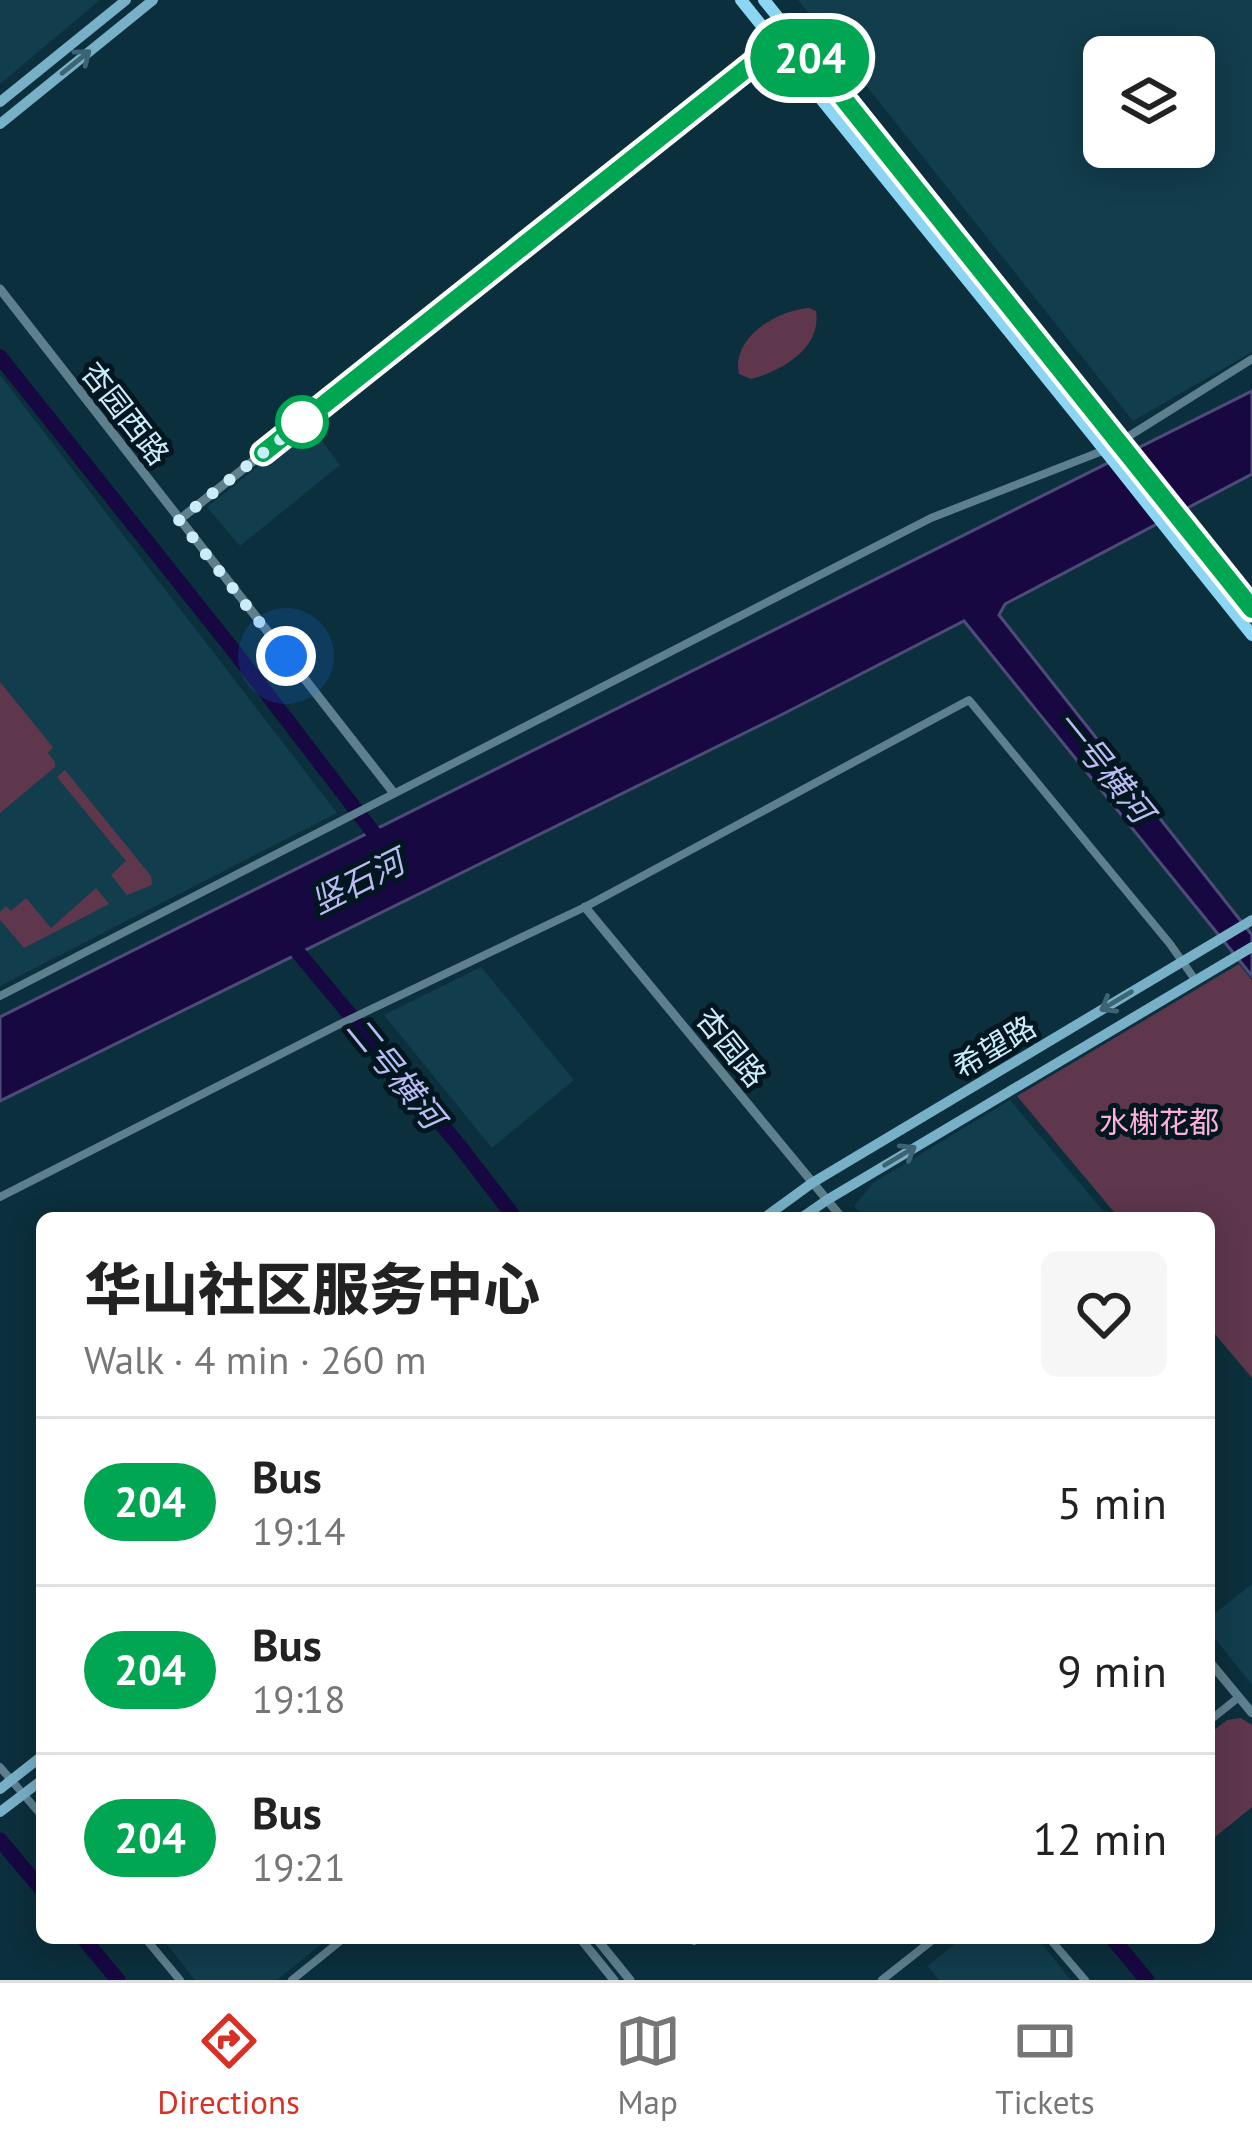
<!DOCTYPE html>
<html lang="en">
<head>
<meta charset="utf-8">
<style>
  body { margin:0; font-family:"PT Sans","Noto Sans SC",sans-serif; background:#f6f6f6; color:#222; height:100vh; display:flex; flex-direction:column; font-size:45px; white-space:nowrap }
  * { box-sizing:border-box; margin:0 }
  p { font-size:39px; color:#767676 }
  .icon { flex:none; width:66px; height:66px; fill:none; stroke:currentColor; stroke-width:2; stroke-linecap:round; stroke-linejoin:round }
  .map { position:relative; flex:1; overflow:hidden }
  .details { position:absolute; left:36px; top:1212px; width:1179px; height:732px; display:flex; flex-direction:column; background:#fff; border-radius:18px; box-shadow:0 6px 30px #0003 }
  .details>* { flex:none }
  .badge { padding:0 24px; border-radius:39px; font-size:42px; line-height:78px }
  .controls { position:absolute; left:1083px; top:36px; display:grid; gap:24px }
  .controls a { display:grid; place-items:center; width:132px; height:132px; border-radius:18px; background:#fff; box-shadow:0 6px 30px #0003; font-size:60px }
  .you { position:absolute; width:60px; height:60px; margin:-30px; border:9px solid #fff; border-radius:50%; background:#1a73e8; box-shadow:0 0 0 18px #1a73e833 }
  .map>.badge { position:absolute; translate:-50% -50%; box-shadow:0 0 0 6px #fff }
  .round { display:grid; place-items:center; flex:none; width:126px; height:126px; border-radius:18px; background:#f6f6f6 }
  .summary { display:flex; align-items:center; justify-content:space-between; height:204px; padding:0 48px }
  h1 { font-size:57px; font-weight:800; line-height:90px }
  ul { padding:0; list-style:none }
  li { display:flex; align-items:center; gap:36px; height:168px; padding:0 48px; border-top:3px solid #e0e0e0 }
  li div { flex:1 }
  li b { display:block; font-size:45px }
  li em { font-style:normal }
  li .badge { min-width:132px; font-weight:700; text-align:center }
  .tabs { display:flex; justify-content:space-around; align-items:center; height:168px; border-top:3px solid #e0e0e0; background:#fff; font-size:33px; color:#767676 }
  .tabs a { display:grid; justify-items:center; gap:6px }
  .tabs .on { color:#d93025 }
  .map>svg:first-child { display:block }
  .built { fill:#123d4c; fill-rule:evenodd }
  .green { fill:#5e374d }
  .water { fill:#170841; stroke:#4d4c78; stroke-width:3 }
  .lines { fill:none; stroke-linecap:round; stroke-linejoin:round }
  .river { stroke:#170841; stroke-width:15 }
  .minor { stroke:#5d7f8e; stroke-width:8 }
  .tertiary { stroke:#5d7f8e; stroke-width:9 }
  .secondary { stroke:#78b0c7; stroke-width:10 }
  .primary { stroke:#8cd5f3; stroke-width:12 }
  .primary-bridge { stroke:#8cd5f3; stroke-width:12 }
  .oneway { stroke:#3c6474 }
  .line-casing { stroke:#fff; stroke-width:27 }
  .line { stroke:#00a651; stroke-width:18 }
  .walk { stroke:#ccecfa; stroke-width:12; stroke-dasharray:0 21.6 }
  .stop-dot { fill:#fff; stroke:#00a651; stroke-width:6 }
  .labels { text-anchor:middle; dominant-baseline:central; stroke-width:10; stroke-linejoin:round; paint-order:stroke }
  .street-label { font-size:30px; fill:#ccecfa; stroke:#001720 }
  .park-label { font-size:30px; fill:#fdb0d9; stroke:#001720 }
  .water-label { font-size:33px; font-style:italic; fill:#bcbaf2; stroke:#001720 }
</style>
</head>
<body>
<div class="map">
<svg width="1252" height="1980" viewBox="0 0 1252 1980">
  <rect width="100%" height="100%" fill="#0b2f3c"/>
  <!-- built -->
  <path class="built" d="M0 0H100L0 84Z
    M798 0H1252V352L1133 421ZM1104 57H1194V147H1104Z
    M0 375 337 813 0 986Z
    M310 425 340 465 240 546 207 507Z
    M481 967 574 1080 492 1148 384 1015Z
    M1010 1100 1109 1218H864L854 1206 873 1183Z
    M1252 1584V1685L1209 1631V1618Z
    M162 1938H329L277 1980H195Z
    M962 1938H1037L1071 1980H939L928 1966Z"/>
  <!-- green -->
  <path class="green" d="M809 308 816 311C822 348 782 371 751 379L739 374C731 337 778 310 809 308Z
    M0 682 53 747 48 753 55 762V767L0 813Z
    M65 770 151 876 152 885 127 895 111 875 126 861 57 777Z
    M96 888 109 904 24 948 0 920V912L6 906 11 911 26 898 51 928Z
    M1239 964 1252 980V1378L1209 1327V1218H1119L1017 1096Z
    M1241 1718 1252 1725V1807L1209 1842V1734L1227 1720Z"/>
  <!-- water -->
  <path class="water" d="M1252 391V474L1005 604 999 615 1252 935V976L964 621 783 714 0 1101V1017Z"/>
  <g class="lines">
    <!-- river -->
    <path class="river" d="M0 357 234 651 383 845
      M286 938 462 1149 515 1218
      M0 1840 42 1890
      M83 1938 118 1980
      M1112 1938 1147 1980"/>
    <!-- minor -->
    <path class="minor" d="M0 996 931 518 1110 448 1252 359
      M0 1197 338 1025 585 907 969 700 1170 944 1196 981
      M1209 1721 1239 1697
      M0 1767 42 1816
      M145 1938 180 1980
      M691 1938 694 1941
      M1049 1938 1085 1980
      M292 1980 344 1938
      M882 1980 935 1938"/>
    <!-- tertiary -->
    <path class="tertiary" d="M0 289 393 792
      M179 520 777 45
      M585 907 842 1218
      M1209 1661 1252 1713
      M580 1938 614 1980
      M596 1938 630 1980"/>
    <!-- secondary -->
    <path class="secondary" d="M0 102 126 0
      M0 124 153 0
      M764 1218 812 1183 1252 920
      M801 1218 827 1200 1252 947
      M0 1789 42 1756
      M0 1812 42 1780"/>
    <!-- primary -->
    <path class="primary" d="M741 0 1099 443
      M764 0 1113 433
      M1194 536 1252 609
      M1179 544 1252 635"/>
    <!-- primary-bridge -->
    <path class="primary-bridge" d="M1113 433 1194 536
      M1099 443 1179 544"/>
  </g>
  <!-- one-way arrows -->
  <defs><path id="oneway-shaft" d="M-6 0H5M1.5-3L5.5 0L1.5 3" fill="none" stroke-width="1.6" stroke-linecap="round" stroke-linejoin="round" transform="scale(3)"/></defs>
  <g class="oneway">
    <use href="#oneway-shaft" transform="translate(76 62) rotate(-39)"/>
    <use href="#oneway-shaft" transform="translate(1116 1001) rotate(149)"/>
    <use href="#oneway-shaft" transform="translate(900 1156) rotate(-31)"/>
  </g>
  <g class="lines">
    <defs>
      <path id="line" d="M263 453 791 33 1252 609"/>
    </defs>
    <!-- line casing -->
    <use href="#line" class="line-casing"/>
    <!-- line -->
    <use href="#line" class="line"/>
    <!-- walk -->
    <path class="walk" d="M286 656 179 520 302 422"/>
  </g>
  <!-- markers -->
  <circle class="stop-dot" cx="302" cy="422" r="24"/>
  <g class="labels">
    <!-- street labels -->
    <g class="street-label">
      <text transform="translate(126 413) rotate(52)">杏园西路</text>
      <text transform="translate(994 1046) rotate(-31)">希望路</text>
      <text transform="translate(732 1047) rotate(51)">杏园路</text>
    </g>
    <!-- park labels -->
    <g class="park-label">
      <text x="1159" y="1121">水榭花都</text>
    </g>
    <!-- water labels -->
    <g class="water-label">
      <text transform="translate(1105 766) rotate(51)">一号横河</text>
      <text transform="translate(357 881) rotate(-27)">竖石河</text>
      <text transform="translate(396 1072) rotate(51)">二号横河</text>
    </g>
  </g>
</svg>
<div class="controls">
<a><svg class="icon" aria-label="layers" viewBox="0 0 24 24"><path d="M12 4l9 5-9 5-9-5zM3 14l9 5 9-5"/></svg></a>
</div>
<div class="you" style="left:286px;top:656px"></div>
<b class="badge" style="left:810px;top:58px;background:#00a651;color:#fff">204</b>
<section class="details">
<div class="summary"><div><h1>华山社区服务中心</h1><p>Walk · 4 min · 260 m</p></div><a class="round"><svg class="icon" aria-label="heart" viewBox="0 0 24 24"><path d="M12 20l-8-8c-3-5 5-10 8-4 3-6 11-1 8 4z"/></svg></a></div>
<ul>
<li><span class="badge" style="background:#00a651;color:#fff">204</span><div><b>Bus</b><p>19:14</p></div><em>5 min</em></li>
<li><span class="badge" style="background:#00a651;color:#fff">204</span><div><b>Bus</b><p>19:18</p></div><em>9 min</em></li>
<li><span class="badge" style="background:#00a651;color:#fff">204</span><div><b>Bus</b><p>19:21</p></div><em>12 min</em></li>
</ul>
</section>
</div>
<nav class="tabs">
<a class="on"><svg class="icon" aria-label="directions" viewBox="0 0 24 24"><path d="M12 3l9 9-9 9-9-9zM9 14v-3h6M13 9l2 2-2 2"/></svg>Directions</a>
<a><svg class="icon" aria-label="map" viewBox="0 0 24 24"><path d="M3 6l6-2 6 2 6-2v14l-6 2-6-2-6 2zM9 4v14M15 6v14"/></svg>Map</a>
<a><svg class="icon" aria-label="tickets" viewBox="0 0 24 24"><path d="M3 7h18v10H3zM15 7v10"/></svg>Tickets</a>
</nav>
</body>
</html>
